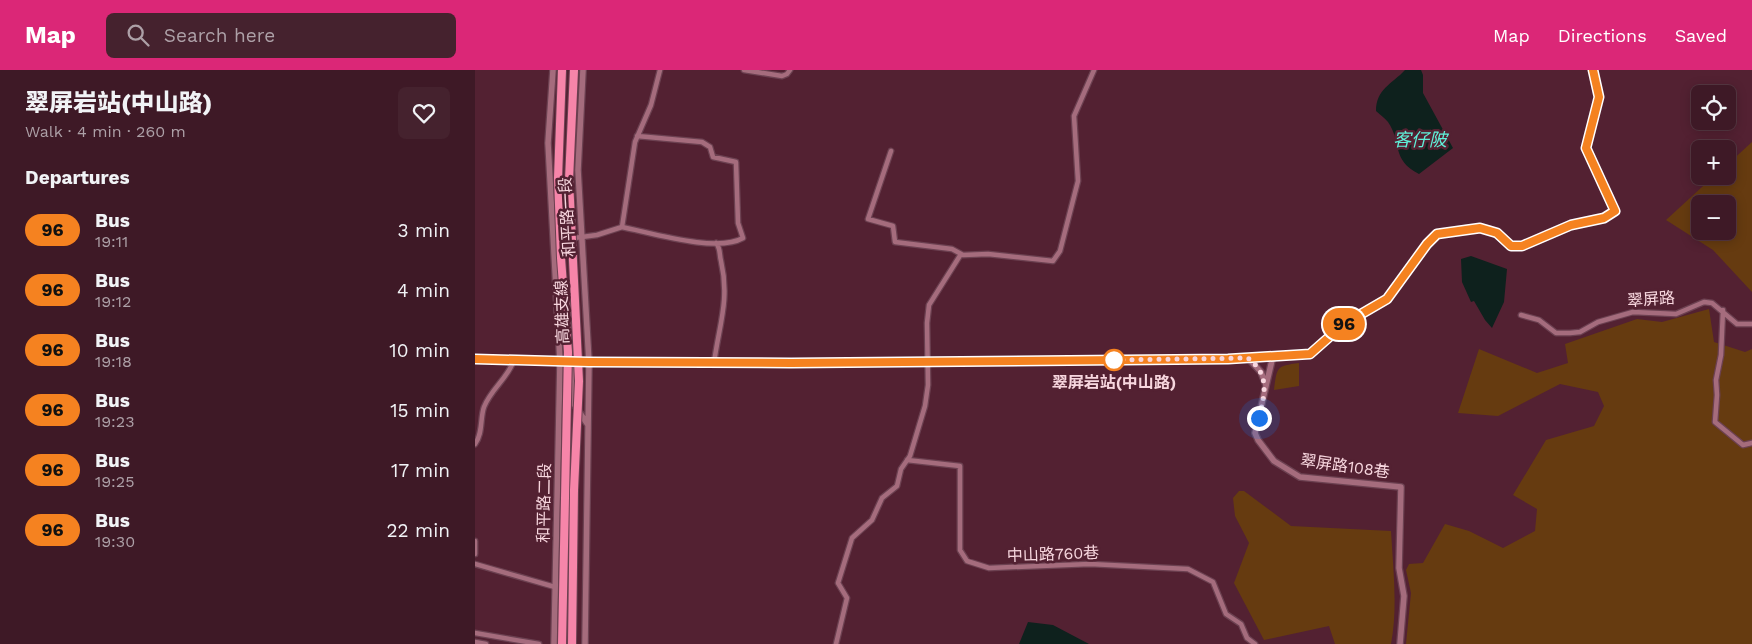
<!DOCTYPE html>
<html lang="en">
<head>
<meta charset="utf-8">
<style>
  body { margin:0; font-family:"Work Sans","Noto Sans TC",sans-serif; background:#45222e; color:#f1f3f6; height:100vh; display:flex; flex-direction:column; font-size:19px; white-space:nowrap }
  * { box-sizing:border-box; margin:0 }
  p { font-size:16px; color:#ada0a7 }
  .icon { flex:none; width:28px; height:28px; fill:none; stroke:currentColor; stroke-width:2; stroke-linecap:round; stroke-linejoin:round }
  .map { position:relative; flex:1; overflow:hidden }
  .sheet { display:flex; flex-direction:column; background:#3e1926; width:475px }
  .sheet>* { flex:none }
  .badge { padding:0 10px; border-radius:16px; font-size:18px; line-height:32px }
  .fabs { position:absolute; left:1216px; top:15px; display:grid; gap:10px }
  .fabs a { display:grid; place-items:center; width:45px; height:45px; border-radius:8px; background:#3e1926; box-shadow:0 2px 12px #0003,0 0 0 1px #573843; font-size:25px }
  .you { position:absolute; width:25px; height:25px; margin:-12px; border:4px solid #fff; border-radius:50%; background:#1a73e8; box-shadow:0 0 0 8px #1a73e833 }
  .map>.badge { position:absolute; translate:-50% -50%; box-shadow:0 0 0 2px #fff }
  h2 { padding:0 25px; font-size:19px; line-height:45px }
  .round { display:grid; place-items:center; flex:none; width:52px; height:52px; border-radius:8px; background:#45222e }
  .summary { display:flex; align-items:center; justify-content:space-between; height:85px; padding:0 25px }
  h1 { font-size:24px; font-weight:800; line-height:38px }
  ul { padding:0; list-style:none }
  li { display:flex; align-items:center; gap:15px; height:60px; padding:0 25px }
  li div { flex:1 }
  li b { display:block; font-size:19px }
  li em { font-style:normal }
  li .badge { min-width:55px; font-weight:700; text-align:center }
  header { display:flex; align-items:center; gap:30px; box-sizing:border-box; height:70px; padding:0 25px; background:#db2777; color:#fff }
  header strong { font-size:24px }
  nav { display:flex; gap:28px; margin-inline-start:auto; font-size:18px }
  .search { width:350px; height:45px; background:#45222e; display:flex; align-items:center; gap:12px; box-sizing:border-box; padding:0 18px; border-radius:8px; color:#ada0a7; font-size:19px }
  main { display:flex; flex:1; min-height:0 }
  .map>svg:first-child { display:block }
  .green { fill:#663b10; fill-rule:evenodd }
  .water { fill:#0e211d }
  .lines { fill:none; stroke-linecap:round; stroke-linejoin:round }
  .street-casing { stroke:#6c4151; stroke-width:7 }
  .secondary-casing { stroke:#6c4151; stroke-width:8 }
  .street { stroke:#a56c7d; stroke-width:4.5 }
  .secondary { stroke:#a56c7d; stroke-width:5.5 }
  .highway-bridge-casing { stroke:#6c4151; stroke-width:10; stroke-linecap:butt }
  .highway-bridge { stroke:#f685a9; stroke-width:8 }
  .line-casing { stroke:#fff; stroke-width:11 }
  .line { stroke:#f58220; stroke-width:8 }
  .walk { stroke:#f7d6de; stroke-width:5; stroke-dasharray:0 9 }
  .stop-dot { fill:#fff; stroke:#f58220; stroke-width:2.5 }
  .labels { text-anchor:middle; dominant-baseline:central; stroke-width:5; stroke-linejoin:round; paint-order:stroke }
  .street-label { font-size:16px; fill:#f7d6de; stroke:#532132 }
  .stop-label { font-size:16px; font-weight:bold; fill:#f7d6de; stroke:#532132 }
  .water-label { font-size:18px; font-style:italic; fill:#5ff0d9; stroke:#532132 }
</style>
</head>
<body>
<header>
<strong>Map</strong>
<div class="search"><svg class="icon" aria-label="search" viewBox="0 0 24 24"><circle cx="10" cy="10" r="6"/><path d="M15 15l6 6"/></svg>Search here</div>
<nav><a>Map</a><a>Directions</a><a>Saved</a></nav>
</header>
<main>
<section class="sheet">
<div class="summary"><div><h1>翠屏岩站(中山路)</h1><p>Walk · 4 min · 260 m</p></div><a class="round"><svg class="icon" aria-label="heart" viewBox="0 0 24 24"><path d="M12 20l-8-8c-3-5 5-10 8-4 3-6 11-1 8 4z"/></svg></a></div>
<h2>Departures</h2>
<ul>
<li><span class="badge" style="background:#f58220;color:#111">96</span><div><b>Bus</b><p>19:11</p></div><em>3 min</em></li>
<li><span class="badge" style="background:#f58220;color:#111">96</span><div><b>Bus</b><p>19:12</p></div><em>4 min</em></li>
<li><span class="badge" style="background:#f58220;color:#111">96</span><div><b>Bus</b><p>19:18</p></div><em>10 min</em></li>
<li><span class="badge" style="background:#f58220;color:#111">96</span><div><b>Bus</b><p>19:23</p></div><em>15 min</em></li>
<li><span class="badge" style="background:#f58220;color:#111">96</span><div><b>Bus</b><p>19:25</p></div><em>17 min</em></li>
<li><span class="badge" style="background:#f58220;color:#111">96</span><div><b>Bus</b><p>19:30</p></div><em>22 min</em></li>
</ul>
</section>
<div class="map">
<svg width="1277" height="574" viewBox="0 0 1277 574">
  <rect width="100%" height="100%" fill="#532132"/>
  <!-- green -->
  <path class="green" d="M1277 72V222L1238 180 1191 150 1239 106H1252L1253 94ZM1225 134H1252V161H1225Z
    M1234 239 1239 272 1270 282 1277 279V574H931L936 523 931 500 934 494 948 493 970 454 994 461 1028 478 1060 461 1062 439 1038 425 1071 370 1119 356 1129 336 1123 322 1085 314 1023 346 983 343 1004 279 1062 303 1093 293 1090 274 1162 249 1187 252Z
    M824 293V316L799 320C802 297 801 296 824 293Z
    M764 421H769L816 456 916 461C918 498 923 537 916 574H860L854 556 789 570 759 513 774 473 760 446 758 428Z"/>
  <!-- water -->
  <path class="water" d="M930 0H946L948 5V23L978 78 944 104C916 90 927 72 913 52 910 48 905 45 901 41 901 19 917 14 930 0Z
    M996 186 1032 199 1029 232 1017 258 1010 250 999 231 996 232 987 212 986 189Z
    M553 552 578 555 614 574H544Z"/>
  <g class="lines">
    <defs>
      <path id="street" d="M269 0 307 6 312 4 315 0
        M416 81 393 149 418 156 420 172 477 179 488 185 513 184 578 191 585 181 603 111 599 46 619 0
        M147 157C177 163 242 183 268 168L263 153 261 92 238 87 235 77 227 72 162 66
        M84 170 122 165 147 157 160 72 176 35 185 0
        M1248 240 1246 285 1241 310 1242 325 1240 352 1268 375 1277 373
        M1046 245 1064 250 1081 263H1095L1105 262 1123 252 1158 242 1201 244 1229 232 1237 233 1262 254H1277
        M239 293C244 255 255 230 246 191 244 184 246 179 241 173
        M0 374C8 364 5 348 9 337 16 319 33 308 39 290
        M432 390 485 396V480L492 491 514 498 615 494 713 499 738 512 751 544 766 554 772 568 780 574
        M0 471V484
        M0 494 80 517
        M0 563 64 574
        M0 572 11 574
        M361 574 372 528 363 513 377 468 397 450 407 428 422 416 426 399 435 386 450 336 453 315 452 253 454 235 486 184"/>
      <path id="secondary" d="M78 0 73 73 85 292 79 574
        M108 0 103 100 114 293 110 574
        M89 226 95 234 99 334 113 355
        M798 286 780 363 783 370 799 391 825 407 926 417 924 498 929 526 925 574
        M773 288 786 302 791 315
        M0 289 114 293H316L753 289 835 284 869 254 912 229 952 174 962 164 995 158 1014 159 1036 176H1047L1095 155 1129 148 1140 141 1111 78 1123 27 1118 0"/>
    </defs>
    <!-- street casing -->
    <use href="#street" class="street-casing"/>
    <!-- secondary casing -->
    <use href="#secondary" class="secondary-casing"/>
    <!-- street -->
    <use href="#street" class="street"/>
    <!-- secondary -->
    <use href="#secondary" class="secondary"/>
    <defs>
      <path id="highway-bridge" d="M87 574 93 282 86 188 83 108 87 0
        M97 574 99 420 104 311 94 110 99 0"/>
    </defs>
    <!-- highway-bridge casing -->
    <use href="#highway-bridge" class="highway-bridge-casing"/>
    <!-- highway-bridge -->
    <use href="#highway-bridge" class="highway-bridge"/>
  </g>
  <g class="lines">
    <defs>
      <path id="line" d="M0 289 114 292 316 293 753 289 835 284 869 254 912 229 952 174 962 164 1005 158 1022 163 1036 176H1047L1096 155 1129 148 1140 141 1111 78 1124 27 1118 0"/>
    </defs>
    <!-- line casing -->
    <use href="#line" class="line-casing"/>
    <!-- line -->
    <use href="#line" class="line"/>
    <!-- walk -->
    <path class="walk" d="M639 290 773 288C795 305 790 323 784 348"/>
  </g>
  <!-- markers -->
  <circle class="stop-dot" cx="639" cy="290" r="10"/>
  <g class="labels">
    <!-- street labels -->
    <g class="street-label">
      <text transform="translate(92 147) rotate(-93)">和平路一段</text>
      <text transform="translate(1176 229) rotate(-4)">翠屏路</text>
      <text transform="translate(87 242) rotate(-92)">高雄支線</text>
      <text transform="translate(870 396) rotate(8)">翠屏路108巷</text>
      <text transform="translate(69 433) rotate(-89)">和平路二段</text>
      <text transform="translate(578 484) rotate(-2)">中山路760巷</text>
    </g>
    <!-- stop labels -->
    <g class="stop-label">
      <text x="639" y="312">翠屏岩站(中山路)</text>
    </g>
    <!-- water labels -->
    <g class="water-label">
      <text x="945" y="69">客仔陂</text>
    </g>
  </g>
</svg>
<div class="fabs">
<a><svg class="icon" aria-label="locate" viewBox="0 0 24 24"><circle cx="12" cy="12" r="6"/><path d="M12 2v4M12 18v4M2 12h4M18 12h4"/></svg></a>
<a>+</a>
<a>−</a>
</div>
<div class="you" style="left:784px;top:348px"></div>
<b class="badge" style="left:869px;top:254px;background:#f58220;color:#111">96</b>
</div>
</main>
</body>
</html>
